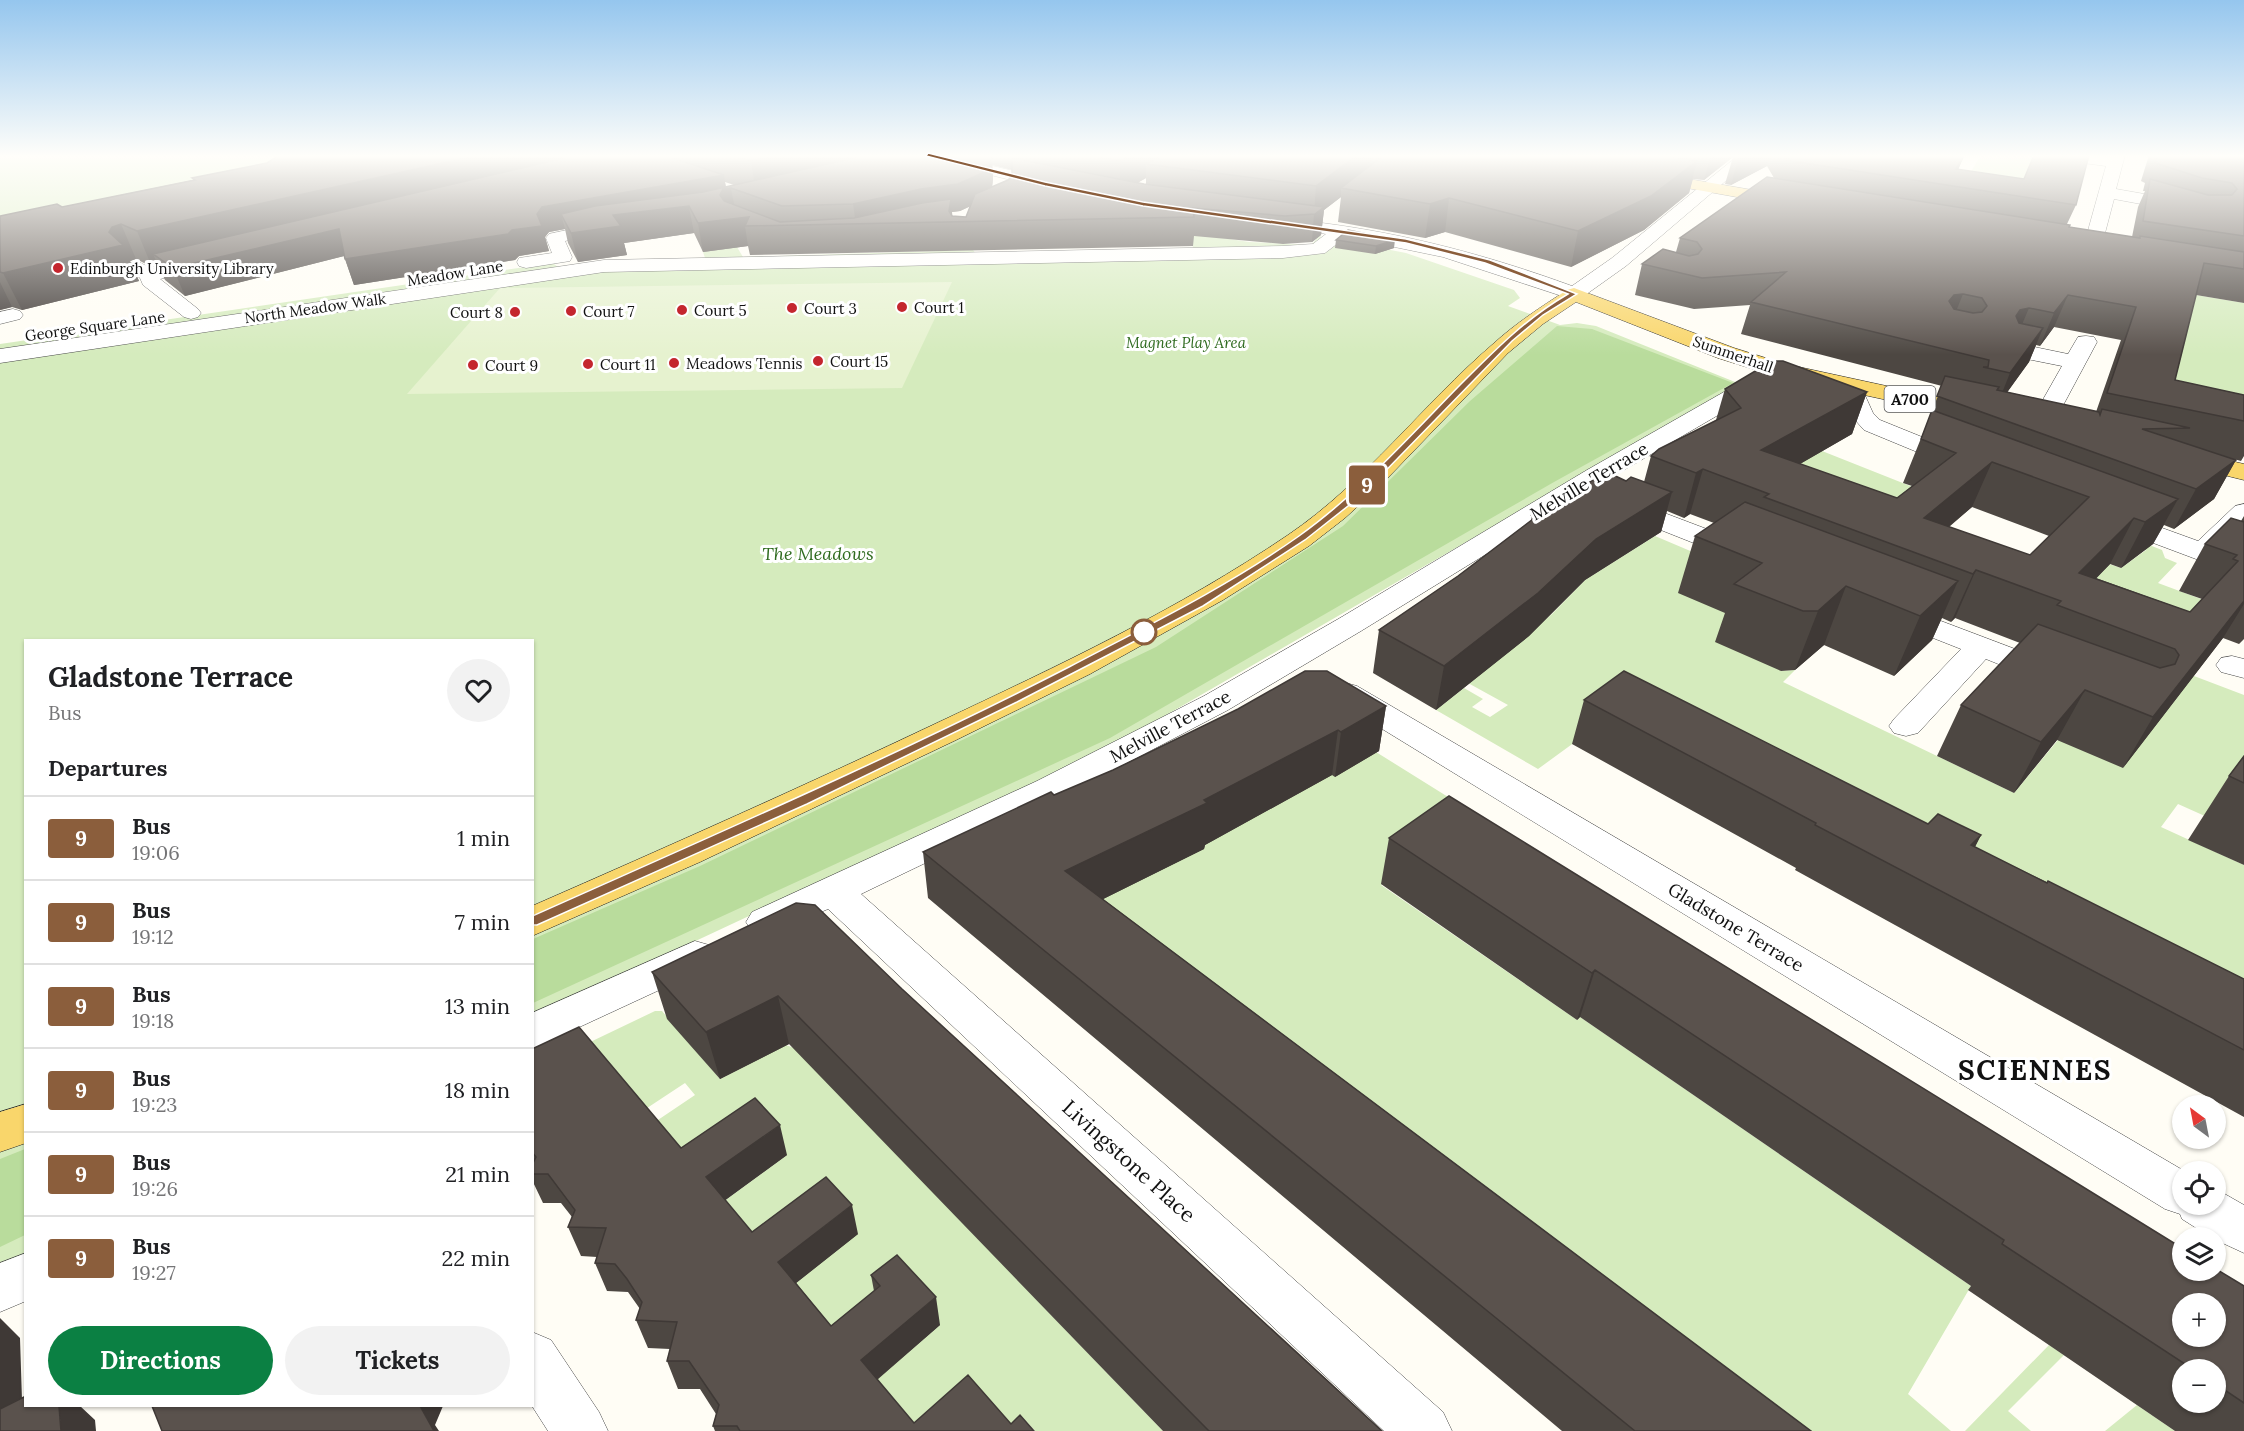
<!DOCTYPE html>
<html lang="en">
<head>
<meta charset="utf-8">
<style>
  body { margin:0; font-family:Lora,serif; background:#f2f2f2; color:#202124; height:100vh; display:flex; flex-direction:column; font-size:22px; white-space:nowrap }
  * { box-sizing:border-box; margin:0 }
  p { font-size:20px; color:#757577 }
  .icon { flex:none; width:33px; height:33px; fill:none; stroke:currentColor; stroke-width:2; stroke-linecap:round; stroke-linejoin:round }
  .map { position:relative; flex:1; overflow:hidden }
  .drawer { position:absolute; left:24px; top:639px; width:510px; height:768px; display:flex; flex-direction:column; background:#fff; border-radius:0px; box-shadow:0 2px 4px #0004 }
  .drawer>* { flex:none }
  .badge { padding:0 12px; border-radius:4px; font-size:21px; line-height:39px }
  .needle { width:39px; rotate:328deg }
  .controls { position:absolute; left:2172px; top:1095px; display:grid; gap:12px }
  .controls a { display:grid; place-items:center; width:54px; height:54px; border-radius:50%; background:#fff; box-shadow:0 2px 4px #0004; font-size:30px }
  .map>.badge { position:absolute; translate:-50% -50%; box-shadow:0 0 0 3px #fff }
  h2 { padding:0 24px; font-size:22px; line-height:54px }
  .round { display:grid; place-items:center; flex:none; width:63px; height:63px; border-radius:32px; background:#f2f2f2 }
  .headline { display:flex; align-items:center; justify-content:space-between; height:102px; padding:0 24px }
  h1 { font-size:28px; font-weight:700; line-height:45px }
  .button { display:flex; gap:12px; margin-top:auto; padding:12px 24px }
  .button a { flex:1; height:69px; border-radius:36px; background:#0b8043; color:#fff; font-size:24px; font-weight:700; line-height:69px; text-align:center }
  .button a+a { background:#f2f2f2; color:#202124 }
  ul { padding:0; list-style:none }
  li { display:flex; align-items:center; gap:18px; height:84px; padding:0 24px; border-top:2px solid #e0e0e0 }
  li div { flex:1 }
  li b { display:block; font-size:22px }
  li em { font-style:normal }
  li .badge { min-width:66px; font-weight:700; text-align:center }
  .map>svg:first-child { display:block }
  .green { fill:#d5ebbd }
  .forest { fill:#b9dc9c }
  .pitch { fill:#e6f2cf }
  .lines { fill:none; stroke-linecap:round; stroke-linejoin:round }
  .minor-casing { stroke:#444; stroke-width:1 }
  .major-casing { stroke:#222; stroke-width:1 }
  .minor { fill:#fff; fill-rule:evenodd }
  .major { fill:#f9d66b; fill-rule:evenodd }
  .wall { fill:#4d4742; fill-rule:evenodd }
  .shaded-wall { fill:#3f3936 }
  .building { fill:#5a524d; stroke:#3f3936; stroke-width:1.5; fill-rule:evenodd }
  .line { fill:#8b5e3c; stroke:#fff; stroke-width:1.5 }
  .poi-dot { fill:#c4262e; stroke:#fff; stroke-width:2 }
  .stop-dot { fill:#fff; stroke:#8b5e3c; stroke-width:3 }
  .labels { text-anchor:middle; dominant-baseline:central; stroke-width:6; stroke-linejoin:round; paint-order:stroke }
  .far-poi-label { font-size:15px; fill:#111; stroke:#fff; text-anchor:start }
  .far-street-label { font-size:15px; fill:#111; stroke:#fff }
  .far-park-label { font-size:15px; font-style:italic; fill:#2f6b1f; stroke:#fff }
  .shield { fill:#fff; stroke:#585858; stroke-width:1.5 }
  .shield-label { font-size:16px; font-weight:bold; fill:#111 }
  .street-label { font-size:18px; fill:#111; stroke:#fff }
  .park-label { font-size:18px; font-style:italic; fill:#2f6b1f; stroke:#fff }
  .near-street-label { font-size:21px; fill:#111; stroke:#fff }
  .near-district-label { font-size:28px; font-weight:bold; letter-spacing:1.5px; fill:#111; stroke:#fff }
</style>
</head>
<body>
<div class="map">
<svg width="2244" height="1431" viewBox="0 0 2244 1431">
  <rect width="100%" height="100%" fill="#fffdf5"/>
  <!-- green -->
  <path class="green" d="M0 155H297L0 240Z
    M1981 155H2037L2013 208 1967 178Z
    M1191 233 1249 242 1311 245 1319 236 1406 253 1514 290 1520 298 1508 306 1560 325 1577 323 1596 326 1740 384 1109 748 533 1017 532 640H26V1255L0 1267V344L553 263 559 268 705 258 703 252 737 247 743 257 973 250 977 255 1193 248Z
    M2172 291 2244 303V420L2158 415 2178 338Z
    M1804 439 1812 442 1810 445 1817 449 1938 497 1887 538 2069 606 2105 569 2103 568 2109 564 2121 568 2146 550 2140 546 2144 543 2162 550 2165 558 2177 563 2158 583 2209 602 2206 606 2210 608 2194 627 2222 638 2196 673 1891 559 1899 551 1794 512 1757 539 1705 518 1798 464 1776 456Z
    M1655 536 1721 564 1729 616 1781 671 1795 670 1783 682 2014 793 2058 740 2194 676 2244 695V762L2216 821 2178 804 2161 827 2244 865V1045L1612 715 1538 769 1436 710 1464 688 1483 699 1472 707 1490 717 1508 705 1468 683 1552 614 1585 580Z
    M1376 752 1477 815 1381 885 1577 1020 1580 1017 1971 1286 1908 1394 1951 1431H1727L1069 919 1109 884 1202 846 1330 773 1335 776Z
    M655 1011H662L720 1079 786 1045 794 1048 1163 1431H1035L1025 1420 1013 1431H903L867 1388 940 1325 839 1354 786 1291 858 1233 760 1261 716 1207 787 1155 691 1177 649 1126 695 1095 685 1083 638 1114 584 1045Z
    M2049 1345 2064 1355 2008 1411 2031 1431H1965Z
    M2137 1405 2175 1431H2105Z"/>
  <!-- forest -->
  <path class="forest" d="M1557 326 1592 329 1733 383 1554 482 1110 738 533 1003V939L700 866 1156 647 1343 526 1470 401Z
    M25 1149V1235L0 1247V1159Z"/>
  <!-- pitch -->
  <path class="pitch" d="M952 282 902 388 407 394 500 288Z"/>
  <g class="lines">
    <defs>
      <path id="minor" d="M920 155H946L1061 182 1063 186 1055 191 922 158Z
        M1739 155H1756L1626 266 1581 298 1574 300 1443 257 1346 237 1325 253 1283 258 604 272 0 363V349L604 260 1283 246 1313 244 1326 234 1316 232 1313 228 1316 224 1322 223C1408 234 1490 256 1572 286L1612 258Z
        M2052 155H2125L2116 189 2150 195 2191 208 2194 212 2191 216 2185 217 2141 204 2114 199 2100 252 2098 256H2084L2082 252 2106 166 2060 160Z
        M609 221 615 222 618 226 615 230 565 241 572 257 570 261 526 268 519 266 517 262 519 258 552 253 546 238 549 234Z
        M206 256 213 258 215 262 213 266 160 279 198 309 201 313 198 317 191 319 184 317 143 285 140 278 127 267 130 263 137 261 152 269Z
        M13 309 20 311 23 315 20 319 0 324V312Z
        M2086 336 2094 337 2097 342 2052 426 2049 431 2040 433 2031 431 2028 426 2062 366 2007 355 2004 350 2007 345 2015 343 2068 354 2078 337Z
        M1760 374 1768 376 1771 381 1768 386 1605 481 1361 631 1228 710 1062 797 861 894 1443 1412 1452 1431H1384L828 909 766 936 752 932 746 922 752 912 1037 781 1204 696 1340 618 1587 470 1752 376Z
        M1851 380 1859 382 1873 413 1880 420 1969 456 1973 461 1969 466 1960 469 1951 466 1864 430 1849 413 1840 387 1843 382Z
        M1622 497 1749 545 1753 551 1749 557 1739 559 1729 557 1613 511 1609 505 1613 499Z
        M2244 504V527L2221 550 2244 558V577L2108 526 2105 520 2108 514 2118 512 2198 541 2235 506Z
        M1896 604 2060 666 2065 673 2060 680 2049 683 2038 680 1986 659 1918 733 1906 736 1894 733 1889 726 1894 719 1961 649 1885 619 1881 613 1885 607Z
        M2232 656 2244 659V678L2221 672 2216 665 2221 658Z
        M1346 683 1357 686 2186 1172H2182V1204H2216V1189L2244 1205V1253L2216 1240V1238H2212L2182 1219 2180 1214 2165 1209 1335 700 1330 693 1335 686Z
        M695 941 709 945 715 956 709 967 532 1049V1013Z
        M26 1253V1301L0 1312V1263Z
        M532 1332 551 1340 599 1412 608 1431H548L532 1406Z"/>
      <path id="major" d="M1648 172 1787 196 1793 197 1796 201 1793 205 1787 206 1642 180 1640 177Z
        M1574 288 1734 348 1785 364 1979 406 1987 408 1991 413 1987 418 1979 420 1772 375 1718 358 1576 302 1543 324 1508 353 1379 487 1345 518 1309 546 1223 600 1090 674 954 741 700 862 532 936V906C669 846 804 786 939 722 1058 666 1179 609 1288 535 1366 482 1422 405 1493 344 1516 323 1541 307 1567 290Z
        M2188 451 2244 464V480L2179 464 2175 459 2179 454Z
        M26 1104V1143L0 1152V1112Z"/>
    </defs>
    <!-- minor casing -->
    <use href="#minor" class="minor-casing"/>
    <!-- major casing -->
    <use href="#major" class="major-casing"/>
    <!-- minor -->
    <use href="#minor" class="minor"/>
    <!-- major -->
    <use href="#major" class="major"/>
  </g>
  <!-- wall -->
  <path class="wall" d="M286 155H1965L1958 169 2076 205 2067 224 2069 227 2132 237 2138 207 2145 191H2143L2145 183 2141 181 2149 155H2244V303L2196 295 2175 380 2244 395V456L2241 461 2234 459 2236 460 2214 499 2174 529 2164 525 2153 544 2121 568 2110 564 2096 578 2190 612 2202 599 2179 591 2205 544 2241 521 2244 516V639L2239 644 2223 638 2123 768 2057 740 2014 793 1937 756 1961 705 2020 643 1955 618 1951 622 1942 618 1932 640 1894 676 1824 645 1795 670 1781 671 1715 642 1725 613 1678 593 1695 536 1714 523 1690 514 1684 518 1667 511 1661 532 1585 580 1529 636 1436 710 1373 673 1379 630 1458 576 1531 521 1532 515 1626 481 1644 482 1651 456 1716 420 1725 389 1867 392 1852 434 1800 464 1897 498 1912 486 1903 483 1942 386 1741 334 1750 305 1694 309 1635 295 1642 264 1676 252 1680 238 1774 178 1767 166 1731 185 1725 184 1733 157 1704 180 1693 179 1689 193 1644 230 1571 267 1445 232 1425 238 1338 222 1341 197 1324 210 1321 235 1312 242 1283 244 1194 236 1193 246 750 255 748 246 703 252 694 233 624 243 627 255 578 262 568 243 565 229 549 232 545 237 549 251 519 256 515 260 354 285 344 256 185 296 165 280 158 265 152 267 136 259 130 261 139 281 22 310 12 307 0 310V216L62 207 193 180 192 178 267 163ZM992 165 1012 170V176L1008 180 992 187 993 179ZM1146 178V185L1137 183ZM725 182 734 185 726 187ZM970 206 966 217 952 216V212L960 211ZM2054 327 2121 340 2096 412 2007 392 2029 362 2036 345 2040 346ZM1972 507 2049 536 2030 555 1949 527Z
    M1336 240 1394 248 1375 254 1335 248Z
    M1584 700 1928 824 1981 835 1975 847 2244 979V1117L1795 870 1796 868 1572 744Z
    M1386 706 1379 751 1335 777 1332 775 1205 845 1204 849 1103 899 1811 1431H1562L928 898 923 852 1054 795Z
    M2244 756V865L2188 840 2229 776Z
    M1389 838 2244 1286V1431H2175L1968 1290 1971 1286 1580 1017 1577 1020 1381 884ZM2182 1370H2216V1402H2182Z
    M652 972 902 989 1382 1431H1163L789 1044 720 1079 667 1019Z
    M532 1049 681 1148 787 1155 725 1200 752 1232 858 1234 796 1283 831 1326 874 1291 871 1275 940 1325 877 1380 914 1423 1011 1424 1034 1431H715L713 1426 716 1414 700 1389H678L667 1361 670 1349 648 1348 636 1320 640 1309 628 1292 607 1291 595 1263 597 1257 581 1256 568 1227 572 1217 561 1203H543L532 1180Z"/>
  <!-- shaded-wall -->
  <path class="shaded-wall" d="M479 155H617L153 254 158 265 152 267 137 231Z
    M778 155H913L756 193 751 161Z
    M992 155 993 179 991 197 960 211 952 212 953 222 856 224 853 204Z
    M1131 155H1186L1146 164V178L1120 193V161Z
    M1357 155H1371L1369 174 1341 188V197L1324 210 1321 235 1312 242 1316 186Z
    M1711 155H1733V157L1704 180Z
    M1739 155H1770L1767 166 1731 185Z
    M1958 155H1965L1962 160 1952 186Z
    M1697 161 1689 193 1644 230 1571 267 1578 231Z
    M724 175 726 189 731 188 736 215 749 217 745 226 748 246 703 252 698 223 689 207 694 233 624 243 627 255 578 262 571 233 561 214 565 229 549 232 545 237 549 251 519 256 515 260 354 285 345 259 512 230 537 214 542 207Z
    M1449 198 1445 232 1425 238 1430 204Z
    M121 224 136 259 130 261 139 281 22 310 3 273 109 232 112 227Z
    M339 229 348 255 185 296 173 268Z
    M1395 240 1394 248 1375 254 1376 246Z
    M0 282 12 307 0 310Z
    M1963 294 1950 326 1949 301 1954 295Z
    M2068 295 2054 327 2040 346 2054 313Z
    M2029 308 2015 341 2016 316 2020 310Z
    M2043 328 2029 362 1996 408 2010 373Z
    M1867 392 1852 434 1756 489 1761 450Z
    M2236 460 2214 499 2174 529 2196 489Z
    M1992 462 1972 507 1917 553 1924 518Z
    M1703 469 1690 514 1684 518 1696 473Z
    M1672 492 1661 532 1585 580 1529 636 1436 710 1444 666 1596 539Z
    M2178 499 2153 544 2121 568 2145 522Z
    M2134 518 2110 564 2067 609 2079 573Z
    M1976 570 1955 618 1951 622 1973 574Z
    M1958 581 1932 640 1894 676 1920 616Z
    M1846 586 1824 645 1795 670 1818 611Z
    M2244 601V604L2223 638 2123 768 2153 717Z
    M2085 690 2057 740 2014 793 2041 742Z
    M1386 706 1379 751 1335 777 1341 732Z
    M1338 730 1332 775 1205 845 1204 849 1067 917 1065 871 1204 800Z
    M1981 835 1957 881 1971 845Z
    M1595 970 1580 1017 1577 1020 1592 973Z
    M778 996 789 1044 720 1079 706 1032Z
    M780 1125 787 1155 716 1207 706 1177Z
    M852 1205 858 1234 786 1291 778 1262Z
    M936 1297 940 1325 867 1388 861 1360Z
    M0 1318 20 1338 23 1431H0Z
    M59 1406H80L95 1420 96 1431H61Z
    M420 1406H443L435 1425 439 1431H434Z"/>
  <!-- building -->
  <path class="building" d="M286 155H479L137 231 121 224 112 227 109 232 123 245 3 273 0 272V216L57 204 62 207 195 180 192 178 267 163 278 156Z
    M577 155H664L724 175 542 207 537 214 542 226 512 230 508 234 345 259 339 229 173 268 153 254Z
    M732 155H778L751 161Z
    M867 155H992L989 170 958 184 921 189 853 204 782 206 731 188 723 189 720 195 724 201 780 222 854 218 922 203 951 199 949 211 952 216 966 217 975 194 1008 180 1012 176V158L1144 184 1324 207 1315 214 1285 216 1193 208 1194 217 745 226 749 217 698 223 689 206 613 215 621 226 571 233 561 214 595 206 703 192Z
    M1087 155H1131L1120 161Z
    M1164 155H1357L1316 186 1146 164Z
    M1384 155H1659L1697 161 1651 196 1578 231 1449 198 1430 204 1341 188Z
    M1788 155H1958L1957 156 1963 157 1956 169 2024 179 2034 155H2089L2076 205 1785 160 1790 157Z
    M2154 155H2244V236L2143 221 2150 179 2208 195H2232L2237 189 2232 183 2202 178 2155 163 2157 156Z
    M1767 177 2070 225 2069 227 2140 238V236L2244 252V269L2204 263 2175 380 2244 395V421L2107 393 2136 307 2068 295 2054 313 2029 308 2020 310 2016 316 2019 323 2043 328 2010 373 1983 367H1988L1989 360 1751 302 1786 272 1702 278 1642 264 1663 249 1689 256 1698 254 1702 249 1697 242 1680 238ZM1963 294 1982 298 1987 306 1982 312 1973 313 1954 309 1949 301 1954 295Z
    M1348 230 1395 240 1376 246 1336 240Z
    M1772 361H1783L1867 392 1761 450 1897 498 1956 453 1921 439 1932 410 2178 499 2145 522 2134 518 2079 573 2190 612 2238 561 2233 559 2237 555 2205 544 2231 518 2244 522V601L2153 717 2085 690 2041 742 1961 705 2038 624 2160 668 2175 664 2179 655 2175 649 2057 605 2061 601 1976 570 1973 574 1764 497 1769 494 1703 469 1696 473 1651 456 1659 449 1741 408 1725 389ZM1992 462 2089 497 2030 555 1924 518Z
    M1945 376 1999 387 1997 390 2099 412 2100 415 2102 409 2190 428 2142 429 2236 460 2196 489 1937 396Z
    M1607 472 1626 481 1631 477 1672 492 1596 539 1538 593 1444 666 1379 630 1458 576 1537 516 1532 515Z
    M1745 502 1958 581 1920 616 1846 586 1818 611H1803L1734 584 1762 563 1695 536Z
    M1305 671H1327L1386 706 1341 732 1338 730 1204 800 1207 803 1065 871 1811 1431H1635L923 852 1051 792 1054 795 1113 770 1238 709Z
    M1624 671 1928 824 1938 814 1958 824 1981 835 1971 845 2047 883 2048 881 2244 979V1050L1815 825 1816 823 1584 700Z
    M2244 756V783L2229 776Z
    M1449 796 2182 1248V1270H2216V1269L2244 1286V1403L2216 1384V1370H2194L2002 1244 2004 1240 1595 970 1592 973 1389 838ZM2182 1304H2216V1336H2182Z
    M796 903 815 905 902 989 1382 1431H1209L778 996 706 1032 652 972Z
    M579 1027 681 1148 755 1098 780 1125 706 1177 752 1232 826 1177 852 1205 778 1262 831 1326 880 1286 871 1275 897 1255 936 1297 861 1360 914 1423 968 1375 1011 1424 1020 1415 1034 1431H740L737 1426H713L719 1405 689 1361H667L677 1322 636 1320 642 1302 627 1279 615 1264 595 1263 606 1228 568 1227 575 1210 548 1174H532V1165L536 1157 532 1152V1049Z
    M26 1396V1406H59L61 1431H0V1409Z
    M152 1406H420L434 1431H162Z"/>
  <!-- sky -->
  <linearGradient id="sky" x2="0" y2="1"><stop stop-color="#95c6ee"/><stop offset="0.44" stop-color="#fffefa"/><stop offset="1" stop-color="#fffefa" stop-opacity="0"/></linearGradient>
  <rect width="2244" height="355" fill="url(#sky)"/>
  <!-- line -->
  <path class="line" d="M928 153 1045 182 1143 202 1406 239 1490 260 1577 294 1543 315 1512 341 1362 495 1305 540 1203 606 1017 702 807 804 537 925H528L526 922 528 918C709 837 892 758 1069 667 1147 626 1227 587 1299 536 1359 493 1409 437 1460 385 1495 350 1525 319 1568 294L1485 263 1406 243 1143 206 1045 186 926 156Z"/>
  <!-- markers -->
  <g class="poi-dot">
    <circle cx="58" cy="268" r="6"/>
    <circle cx="902" cy="307" r="6"/>
    <circle cx="792" cy="308" r="6"/>
    <circle cx="682" cy="310" r="6"/>
    <circle cx="571" cy="311" r="6"/>
    <circle cx="515" cy="312" r="6"/>
    <circle cx="818" cy="361" r="6"/>
    <circle cx="674" cy="363" r="6"/>
    <circle cx="588" cy="364" r="6"/>
    <circle cx="473" cy="365" r="6"/>
  </g>
  <circle class="stop-dot" cx="1144" cy="632" r="12"/>
  <g class="labels">
    <!-- far-poi labels -->
    <g class="far-poi-label">
      <text x="70" y="268">Edinburgh University Library</text>
      <text x="914" y="307">Court 1</text>
      <text x="804" y="308">Court 3</text>
      <text x="694" y="310">Court 5</text>
      <text x="583" y="311">Court 7</text>
      <text x="503" y="312" text-anchor="end">Court 8</text>
      <text x="830" y="361">Court 15</text>
      <text x="686" y="363">Meadows Tennis</text>
      <text x="600" y="364">Court 11</text>
      <text x="485" y="365">Court 9</text>
    </g>
    <!-- far-street labels -->
    <g class="far-street-label">
      <text transform="translate(455 273) rotate(-9)">Meadow Lane</text>
      <text transform="translate(315 308) rotate(-8)">North Meadow Walk</text>
      <text transform="translate(95 326) rotate(-8)">George Square Lane</text>
      <text transform="translate(1733 354) rotate(19)">Summerhall</text>
    </g>
    <!-- far-park labels -->
    <g class="far-park-label">
      <text x="1186" y="342">Magnet Play Area</text>
    </g>
    <!-- shield labels -->
    <rect class="shield" x="1884.5" y="386" width="51" height="26" rx="4.5"/>
    <g class="shield-label">
      <text x="1910" y="399">A700</text>
    </g>
    <!-- street labels -->
    <g class="street-label">
      <text transform="translate(1589 481) rotate(-31)">Melville Terrace</text>
      <text transform="translate(1170 726) rotate(-28)">Melville Terrace</text>
      <text transform="translate(1736 927) rotate(31)">Gladstone Terrace</text>
    </g>
    <!-- park labels -->
    <g class="park-label">
      <text x="818" y="553">The Meadows</text>
    </g>
    <!-- near-street labels -->
    <g class="near-street-label">
      <text transform="translate(1129 1161) rotate(42)">Livingstone Place</text>
    </g>
    <!-- near-district labels -->
    <g class="near-district-label">
      <text x="2035" y="1070">SCIENNES</text>
    </g>
  </g>
</svg>
<div class="controls">
<a><svg class="needle" viewBox="-14 -14 28 28"><path d="M0-13l5 13h-10z" fill="#e53935"/><path d="M0 13l5-13h-10z" fill="#757577"/></svg></a>
<a><svg class="icon" aria-label="locate" viewBox="0 0 24 24"><circle cx="12" cy="12" r="6"/><path d="M12 2v4M12 18v4M2 12h4M18 12h4"/></svg></a>
<a><svg class="icon" aria-label="layers" viewBox="0 0 24 24"><path d="M12 4l9 5-9 5-9-5zM3 14l9 5 9-5"/></svg></a>
<a>+</a>
<a>−</a>
</div>
<b class="badge" style="left:1367px;top:485px;background:#8b5e3c;color:#fff">9</b>
<section class="drawer">
<div class="headline"><div><h1>Gladstone Terrace</h1><p>Bus</p></div><a class="round"><svg class="icon" aria-label="heart" viewBox="0 0 24 24"><path d="M12 20l-8-8c-3-5 5-10 8-4 3-6 11-1 8 4z"/></svg></a></div>
<h2>Departures</h2>
<ul>
<li><span class="badge" style="background:#8b5e3c;color:#fff">9</span><div><b>Bus</b><p>19:06</p></div><em>1 min</em></li>
<li><span class="badge" style="background:#8b5e3c;color:#fff">9</span><div><b>Bus</b><p>19:12</p></div><em>7 min</em></li>
<li><span class="badge" style="background:#8b5e3c;color:#fff">9</span><div><b>Bus</b><p>19:18</p></div><em>13 min</em></li>
<li><span class="badge" style="background:#8b5e3c;color:#fff">9</span><div><b>Bus</b><p>19:23</p></div><em>18 min</em></li>
<li><span class="badge" style="background:#8b5e3c;color:#fff">9</span><div><b>Bus</b><p>19:26</p></div><em>21 min</em></li>
<li><span class="badge" style="background:#8b5e3c;color:#fff">9</span><div><b>Bus</b><p>19:27</p></div><em>22 min</em></li>
</ul>
<div class="button"><a>Directions</a><a>Tickets</a></div>
</section>
</div>
</body>
</html>
